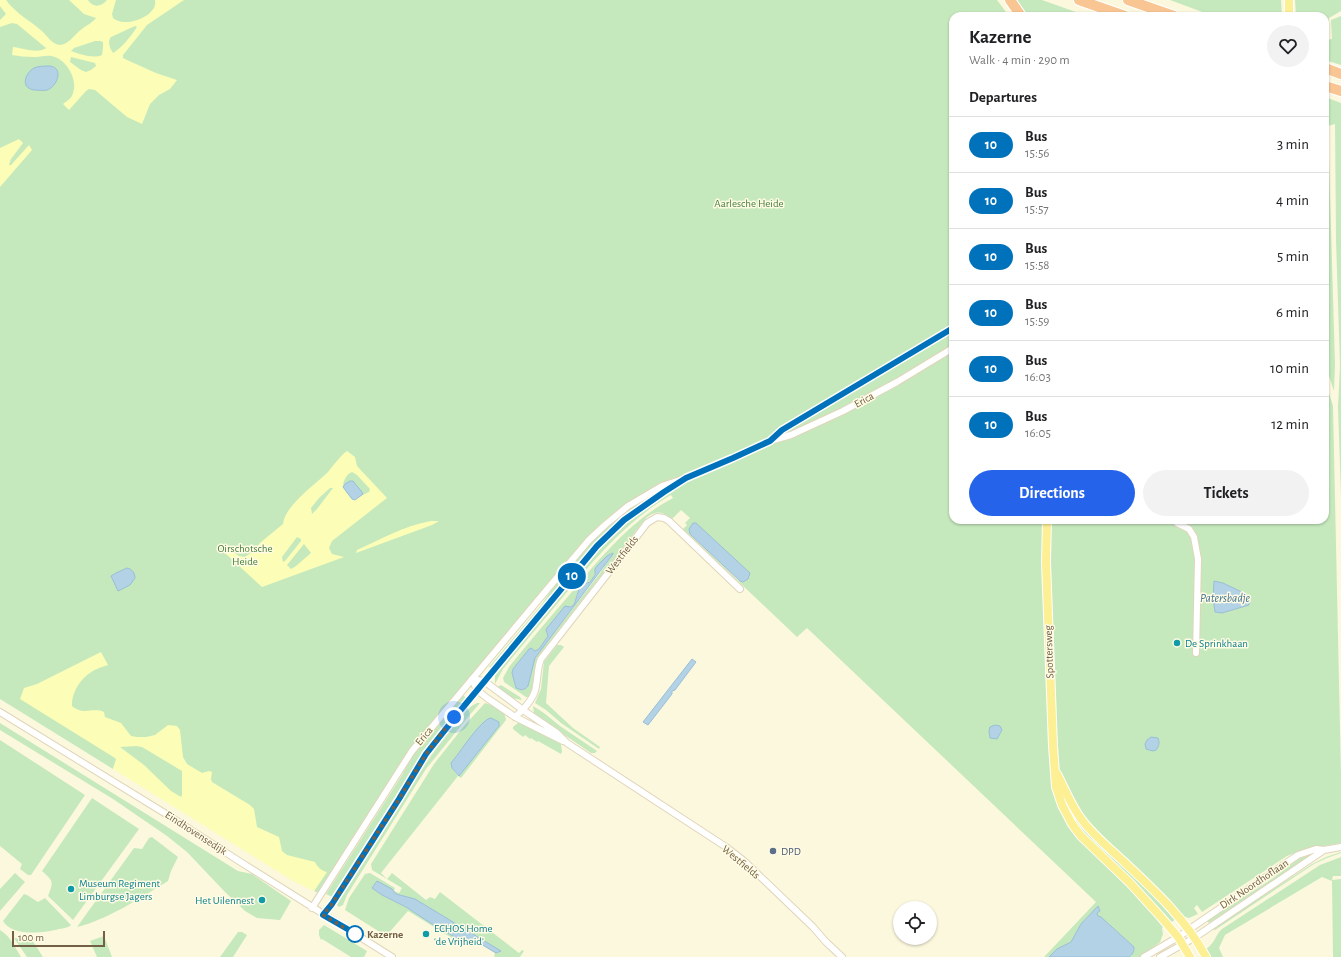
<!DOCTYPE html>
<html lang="en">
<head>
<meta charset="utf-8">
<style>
  body { margin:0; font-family:"Alegreya Sans",sans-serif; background:#f2f2f2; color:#202124; height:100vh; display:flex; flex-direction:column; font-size:15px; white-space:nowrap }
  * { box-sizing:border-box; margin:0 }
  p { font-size:13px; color:#757577 }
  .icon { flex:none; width:22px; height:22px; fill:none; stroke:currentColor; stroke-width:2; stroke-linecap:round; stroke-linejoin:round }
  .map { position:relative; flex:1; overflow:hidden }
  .panel { position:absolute; left:949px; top:12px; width:380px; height:512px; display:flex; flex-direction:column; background:#fff; border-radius:12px; box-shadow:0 1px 3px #0004 }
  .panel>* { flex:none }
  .badge { padding:0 8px; border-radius:13px; font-size:14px; line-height:26px }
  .buttons { position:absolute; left:893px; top:901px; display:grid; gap:8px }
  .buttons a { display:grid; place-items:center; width:44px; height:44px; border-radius:50%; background:#fff; box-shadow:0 1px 3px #0004; font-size:20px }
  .scale { position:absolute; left:12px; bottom:10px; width:93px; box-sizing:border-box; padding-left:4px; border:2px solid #726046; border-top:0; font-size:11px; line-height:14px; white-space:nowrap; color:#726046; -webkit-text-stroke:3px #fffbe4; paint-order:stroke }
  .you { position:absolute; width:20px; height:20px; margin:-10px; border:3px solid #fff; border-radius:50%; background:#1a73e8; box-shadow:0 0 0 6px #1a73e833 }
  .map>.badge { position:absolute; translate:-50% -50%; box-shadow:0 0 0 2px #fff }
  h2 { padding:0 20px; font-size:15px; line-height:36px }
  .round { display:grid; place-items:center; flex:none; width:42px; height:42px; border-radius:21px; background:#f2f2f2 }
  .summary { display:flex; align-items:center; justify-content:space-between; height:68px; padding:0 20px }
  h1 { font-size:19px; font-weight:700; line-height:30px }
  .cta { display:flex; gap:8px; margin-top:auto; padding:8px 20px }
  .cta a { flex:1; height:46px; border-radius:24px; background:#2563eb; color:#fff; font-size:16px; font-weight:700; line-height:46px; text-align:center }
  .cta a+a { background:#f2f2f2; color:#202124 }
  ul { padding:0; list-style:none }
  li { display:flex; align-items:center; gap:12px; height:56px; padding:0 20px; border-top:1px solid #e0e0e0 }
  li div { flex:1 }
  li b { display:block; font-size:15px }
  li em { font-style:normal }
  li .badge { min-width:44px; font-weight:700; text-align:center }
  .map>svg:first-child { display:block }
  .green { fill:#c5e9bd; fill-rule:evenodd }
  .sand { fill:#fcfdb7; fill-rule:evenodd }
  .water { fill:#b3d2e5; stroke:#99bfd7 }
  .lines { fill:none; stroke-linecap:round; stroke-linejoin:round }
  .minor-casing { stroke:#e0d5ba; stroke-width:8 }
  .major-casing { stroke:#fff; stroke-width:10 }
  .highway-casing { stroke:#fff; stroke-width:12 }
  .minor { stroke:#fff; stroke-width:6 }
  .major { stroke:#fdef94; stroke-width:8 }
  .highway { stroke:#f8c593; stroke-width:10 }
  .line-casing { stroke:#fff; stroke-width:9 }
  .line { stroke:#0072bc; stroke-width:6 }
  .walk { stroke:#726046; stroke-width:4; stroke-dasharray:0 7.2 }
  .culture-dot { fill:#0f9aa8; stroke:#fffbe4; stroke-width:1.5 }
  .service-dot { fill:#5c6f8a; stroke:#fffbe4; stroke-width:1.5 }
  .stop-dot { fill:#fff; stroke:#0072bc; stroke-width:2 }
  .labels { text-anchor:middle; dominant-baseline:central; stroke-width:3; stroke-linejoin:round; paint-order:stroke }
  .park-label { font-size:11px; fill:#447e40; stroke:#fffbe4 }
  .street-label { font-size:11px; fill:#726046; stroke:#fffbe4 }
  .culture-label { font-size:11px; fill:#0d838f; stroke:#fffbe4; text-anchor:start }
  .service-label { font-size:11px; fill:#4e5e75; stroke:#fffbe4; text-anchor:start }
  .stop-label { font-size:11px; font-weight:bold; fill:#726046; stroke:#fffbe4; text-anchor:start }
  .water-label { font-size:12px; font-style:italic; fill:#457594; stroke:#fffbe4 }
</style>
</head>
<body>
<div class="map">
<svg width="1341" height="957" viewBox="0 0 1341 957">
  <rect width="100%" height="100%" fill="#fcf8de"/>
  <!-- green -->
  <path class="green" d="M0 0H997L1009 16H953V520H1325V380L1333 406 1341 775V843L1302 850 1287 856 1202 912 1197 905 1194 908 1198 914 1189 918 1181 916 1162 928 1163 934 1160 942 1141 957H1130L1132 954 1134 947 1101 917 1098 916 1097 913 1100 911 1098 906 1081 924 1071 942 1055 951 1049 957H1044L1096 902 807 628 797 637 683 529 687 525 685 523 690 518 681 510 672 519C663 511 656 510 646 518L538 657C532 670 538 686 528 697H526L504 682 503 678 509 667C529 642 550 617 571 593 601 557 631 520 673 498L671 495C626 521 595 559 562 598 545 618 528 639 511 659L503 669 495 684V674L590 557 628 519 667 492 660 485 609 519 431 725 318 893 314 891 327 872 315 889 115 764 113 769 0 699ZM693 523H696L749 573 748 579 742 582 739 581 690 534ZM613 553 601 572 536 656 533 661 528 686 525 689 522 690 515 685 512 673 513 669 529 649H533L535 651 539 649 548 636 546 631 568 607 574 605C576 600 576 594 579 590 583 579 595 586 595 569Z
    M1017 0H1042L1087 16H1027Z
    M1170 0H1281L1282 16H1213Z
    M1295 0H1341V11L1329 18 1327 24H1325V16H1314L1312 14 1308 16H1296Z
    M1341 16V65L1325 60V40L1332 39 1331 20Z
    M1325 97 1341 103V496L1338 407 1340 365 1336 240 1335 124 1328 126 1335 364 1334 391 1325 364Z
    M659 490 660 492 625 516 492 669 489 667 542 604 559 578 596 536 633 506Z
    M557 645H561L564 647 549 666 546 703 573 728 600 747 599 749 561 723 546 710 535 703 541 689 544 662Z
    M501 685 520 697 522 700 512 698 497 687Z
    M463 695 467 699 415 765 332 897 326 894 402 775 415 750 459 698Z
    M477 703H480L468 717 426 769 347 895 343 905 339 907 337 905 343 892C378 838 410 782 450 731 458 722 465 708 477 703Z
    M485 703C493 705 506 711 506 720L461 778 458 776 381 873 387 879 392 873 426 900 430 897 435 899 440 892 519 953 522 950 524 951 520 957H495L494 956 495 953 482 945H467L460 943 408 911 386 936 345 910 349 898 365 874 370 873 395 888 394 891 399 893 402 888 372 870 371 864 434 764 464 726ZM491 718 498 722 499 726 458 776 452 768 451 763 473 734ZM392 889 395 894 415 899 501 951 496 953 476 941 460 940 432 924 406 907 382 895Z
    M533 706 544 713 560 726 597 751 595 753H591L538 717 534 713Z
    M0 723 238 871 252 874 291 901 280 920 257 918 245 911 225 892 187 852 167 836 113 799 0 730Z
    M518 723 525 724 561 744 562 752 561 754 538 741 537 742 531 738 530 739 525 735 523 737 513 729V727Z
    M0 740 85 795 31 875H28L20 869 22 864 0 846Z
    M92 798 139 829 73 920 48 896C54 881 53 881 42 871Z
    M152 837 178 857 171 871 168 881C142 897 107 920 77 927L134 848 142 849 149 838Z
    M1341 852V853L1327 858 1314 864 1215 930 1212 929 1312 864 1326 857Z
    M1311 854 1312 856 1209 923 1207 921 1273 878 1300 858Z
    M1341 857V876H1333L1332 880 1341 879V957H1333L1332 881 1322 877 1225 935 1219 948 1223 957H1211L1206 949C1216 942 1215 935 1222 929L1320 865Z
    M15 873 25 882 0 911V889Z
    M24 894 27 895 38 902 45 898 71 925C68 928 64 928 59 929 44 933 12 937 3 921Z
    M324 925 367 951 364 957H351L322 939 321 940 319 935V930Z
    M0 930C10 936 15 947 21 957H0Z
    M238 932H242L247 935 233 957H220Z
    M104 936 112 957H97L90 941Z
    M14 938 32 940 43 957H27Z"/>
  <!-- sand -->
  <path class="sand" d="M0 0H6C16 14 31 21 43 32 47 36 53 45 60 45 68 45 75 34 82 29 87 25 92 23 96 18L84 14 69 0H88C93 8 101 7 107 0H116L112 14 113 18C124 29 159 16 155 0H184L147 25 123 55V58L127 60 156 73 177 80 170 89 159 95 150 104 142 124 127 117 95 90 89 89 86 91 69 110 63 104C67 101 72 98 73 93 78 80 67 61 55 57 49 54 40 57 33 57 26 57 19 56 12 55L13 47C22 48 39 54 46 48L17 24 12 23 0 27V20L6 14 0 6ZM135 26 137 27C131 36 122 48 113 53 110 48 107 42 111 37ZM95 41H100L103 42V47L102 55C93 59 79 54 71 51L74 48ZM71 57 95 63 96 66 91 70 86 72 81 70 70 62Z
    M19 139 23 143 11 159 9 165H11L29 145 32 150 0 187V148Z
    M347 451 355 457 357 466 387 498 332 541 329 548 332 554 344 557 262 587 225 553 229 549 239 556 245 557 252 552 261 542 283 524C285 505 315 485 328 472 334 465 339 457 347 451ZM352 472 357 475 370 489 369 492C363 494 358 499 352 499 347 493 340 487 345 479 347 475 348 474 352 472ZM330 488H333L317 509 312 514 311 508 319 498ZM297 537 301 539V541L285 561 283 562 282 557ZM304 544 311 553 296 566 291 569 287 565Z
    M431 521H439L432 525 356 553 357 550C382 539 403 526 431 521Z
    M101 652 108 665C102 667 95 669 90 673 80 679 71 694 72 706 84 716 92 707 104 712L105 717 121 723 131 736 137 737H146L155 735 168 725 177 726 180 730 183 757 187 764 202 773 209 771 212 772 211 779 212 782 250 805 254 809 257 827 279 837 282 851 287 855 315 862C317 867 322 871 327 872L314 891 293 881 113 769 116 759 115 758 20 699 24 688 37 684ZM136 746 142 747 182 771V795L181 797 171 791 144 765 120 747Z"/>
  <!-- water -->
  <path class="water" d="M50 66C65 68 56 88 47 90 44 91 37 90 34 90 20 88 25 73 34 68 38 66 45 66 50 66Z
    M350 481H353L362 492 363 494 355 500 352 499 343 487 345 484Z
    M693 523H696L750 573 748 579 743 582 740 581 690 534 689 529Z
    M613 554 535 658 528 686C524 691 521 690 516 688L512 673 513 669 529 649 531 648 535 651 539 649 548 636 546 630 547 628 565 606 570 607 574 605 579 589 584 584 590 582 595 575V569L597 566 607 556 613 553Z
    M127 568C132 569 135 573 135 578L130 585 118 591 111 576 116 573Z
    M1214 581 1223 583 1246 594 1249 597V605L1222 613 1215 612 1213 598Z
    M692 659 696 662 675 690 672 691V694L648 725 643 722Z
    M491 718 499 722V726L459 776 452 768 451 763C459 754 481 719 491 718Z
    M995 725 1000 726 1002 730 997 739 990 738 989 731 990 727Z
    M1151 737 1158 738C1160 743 1159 746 1156 750L1153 751 1146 749 1145 744 1147 740Z
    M377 881 392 889 396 894 415 899 501 951 496 953 476 941 460 940 432 924 406 907 382 895 372 888Z
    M1098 906 1100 911 1097 913 1098 916 1101 917 1134 947C1134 952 1133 954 1129 957H1049L1057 949 1071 942 1081 924Z"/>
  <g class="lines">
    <defs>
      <path id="minor" d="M772 439 782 430 953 328
        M1175 520 1177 523 1189 529 1194 537 1198 559 1196 653
        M472 679 484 681 523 710 557 733 567 743 726 847 744 861 813 927 826 942 842 957
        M472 679 477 690 487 698 515 717 563 741
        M0 712 171 817 242 863 392 957
        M515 717C524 709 535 698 536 686 538 677 537 668 541 659L641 531 647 523 657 517 664 518 669 521 740 589
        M312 908 412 751 550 586 589 540 605 525 628 506 662 486 686 478 724 462 770 441 791 435 843 411 897 382 953 348
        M323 915 332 904 399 799 427 754 464 706 597 546 624 520 648 502 678 483
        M1144 957 1178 937 1298 855 1316 849 1324 850 1341 847
        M1160 957 1194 938 1324 850"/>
      <path id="major" d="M1289 0V16
        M1047 520 1046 562 1053 746 1056 787 1062 805 1072 824 1081 836 1130 883 1160 916 1178 937 1190 957
        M1057 774C1065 789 1071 806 1082 820 1093 835 1109 848 1123 861 1153 889 1186 919 1206 957"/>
      <path id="highway" d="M1010 0 1021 16
        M1079 0 1125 16
        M1128 0 1174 16
        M1325 68 1341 74
        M1325 86 1341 91"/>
    </defs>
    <!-- minor casing -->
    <use href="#minor" class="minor-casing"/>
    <!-- major casing -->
    <use href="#major" class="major-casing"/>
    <!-- highway casing -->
    <use href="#highway" class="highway-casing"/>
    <!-- minor -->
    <use href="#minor" class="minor"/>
    <!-- major -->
    <use href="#major" class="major"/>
    <!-- highway -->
    <use href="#highway" class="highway"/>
  </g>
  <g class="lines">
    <defs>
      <path id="line" d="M356 934 323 915 332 904 399 799 426 754 464 706 597 546 624 520 664 492 686 478 733 458 770 441 782 430 953 328"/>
    </defs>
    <!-- line casing -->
    <use href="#line" class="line-casing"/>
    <!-- line -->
    <use href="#line" class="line"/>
    <!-- walk -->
    <path class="walk" d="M355 934 323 915 332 904 399 799 426 754 454 717"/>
  </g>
  <!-- markers -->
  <g class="culture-dot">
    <circle cx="1177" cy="643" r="4"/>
    <circle cx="71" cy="889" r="4"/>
    <circle cx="262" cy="900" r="4"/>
    <circle cx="426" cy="934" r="4"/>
  </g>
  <circle class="service-dot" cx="773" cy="851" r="4"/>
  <circle class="stop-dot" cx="355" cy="934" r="8"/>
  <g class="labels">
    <!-- park labels -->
    <g class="park-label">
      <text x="749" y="203">Aarlesche Heide</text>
      <text x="245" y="548">Oirschotsche<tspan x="245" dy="13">Heide</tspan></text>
    </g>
    <!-- street labels -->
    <g class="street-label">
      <text transform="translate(864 400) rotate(-29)">Erica</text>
      <text transform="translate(622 555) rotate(-52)">Westfields</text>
      <text transform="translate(1049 652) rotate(-92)">Spottersweg</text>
      <text transform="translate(424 736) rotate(-50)">Erica</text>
      <text transform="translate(196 833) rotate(33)">Eindhovensedijk</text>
      <text transform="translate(741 862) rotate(40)">Westfields</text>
      <text transform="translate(1254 884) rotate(-34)">Dirk Noordhoflaan</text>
    </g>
    <!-- culture labels -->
    <g class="culture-label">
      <text x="1185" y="643">De Sprinkhaan</text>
      <text x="79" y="883">Museum Regiment<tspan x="79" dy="13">Limburgse Jagers</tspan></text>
      <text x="254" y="900" text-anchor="end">Het Uilennest</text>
      <text x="434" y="928">ECHOS Home<tspan x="434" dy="13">'de Vrijheid'</tspan></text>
    </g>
    <!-- service labels -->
    <g class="service-label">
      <text x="781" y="851">DPD</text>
    </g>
    <!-- stop labels -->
    <g class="stop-label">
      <text x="367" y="934">Kazerne</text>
    </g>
    <!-- water labels -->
    <g class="water-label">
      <text x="1225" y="598">Patersbadje</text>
    </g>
  </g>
</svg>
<div class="buttons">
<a><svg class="icon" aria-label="locate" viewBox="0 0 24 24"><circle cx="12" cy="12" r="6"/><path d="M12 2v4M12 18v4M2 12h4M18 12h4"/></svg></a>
</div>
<div class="scale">100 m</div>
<div class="you" style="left:454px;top:717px"></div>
<b class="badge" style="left:572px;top:576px;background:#0072bc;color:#fff">10</b>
<section class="panel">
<div class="summary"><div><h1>Kazerne</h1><p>Walk · 4 min · 290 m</p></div><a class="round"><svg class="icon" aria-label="heart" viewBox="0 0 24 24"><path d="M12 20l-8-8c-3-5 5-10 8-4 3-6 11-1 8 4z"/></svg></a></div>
<h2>Departures</h2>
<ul>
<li><span class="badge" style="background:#0072bc;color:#fff">10</span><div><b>Bus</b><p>15:56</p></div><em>3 min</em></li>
<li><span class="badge" style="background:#0072bc;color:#fff">10</span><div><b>Bus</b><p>15:57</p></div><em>4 min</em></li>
<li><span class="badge" style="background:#0072bc;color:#fff">10</span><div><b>Bus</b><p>15:58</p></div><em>5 min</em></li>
<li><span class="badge" style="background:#0072bc;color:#fff">10</span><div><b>Bus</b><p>15:59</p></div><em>6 min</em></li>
<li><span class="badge" style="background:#0072bc;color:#fff">10</span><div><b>Bus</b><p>16:03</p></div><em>10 min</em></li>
<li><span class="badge" style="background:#0072bc;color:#fff">10</span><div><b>Bus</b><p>16:05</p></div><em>12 min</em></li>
</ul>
<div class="cta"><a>Directions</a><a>Tickets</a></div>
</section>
</div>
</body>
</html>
